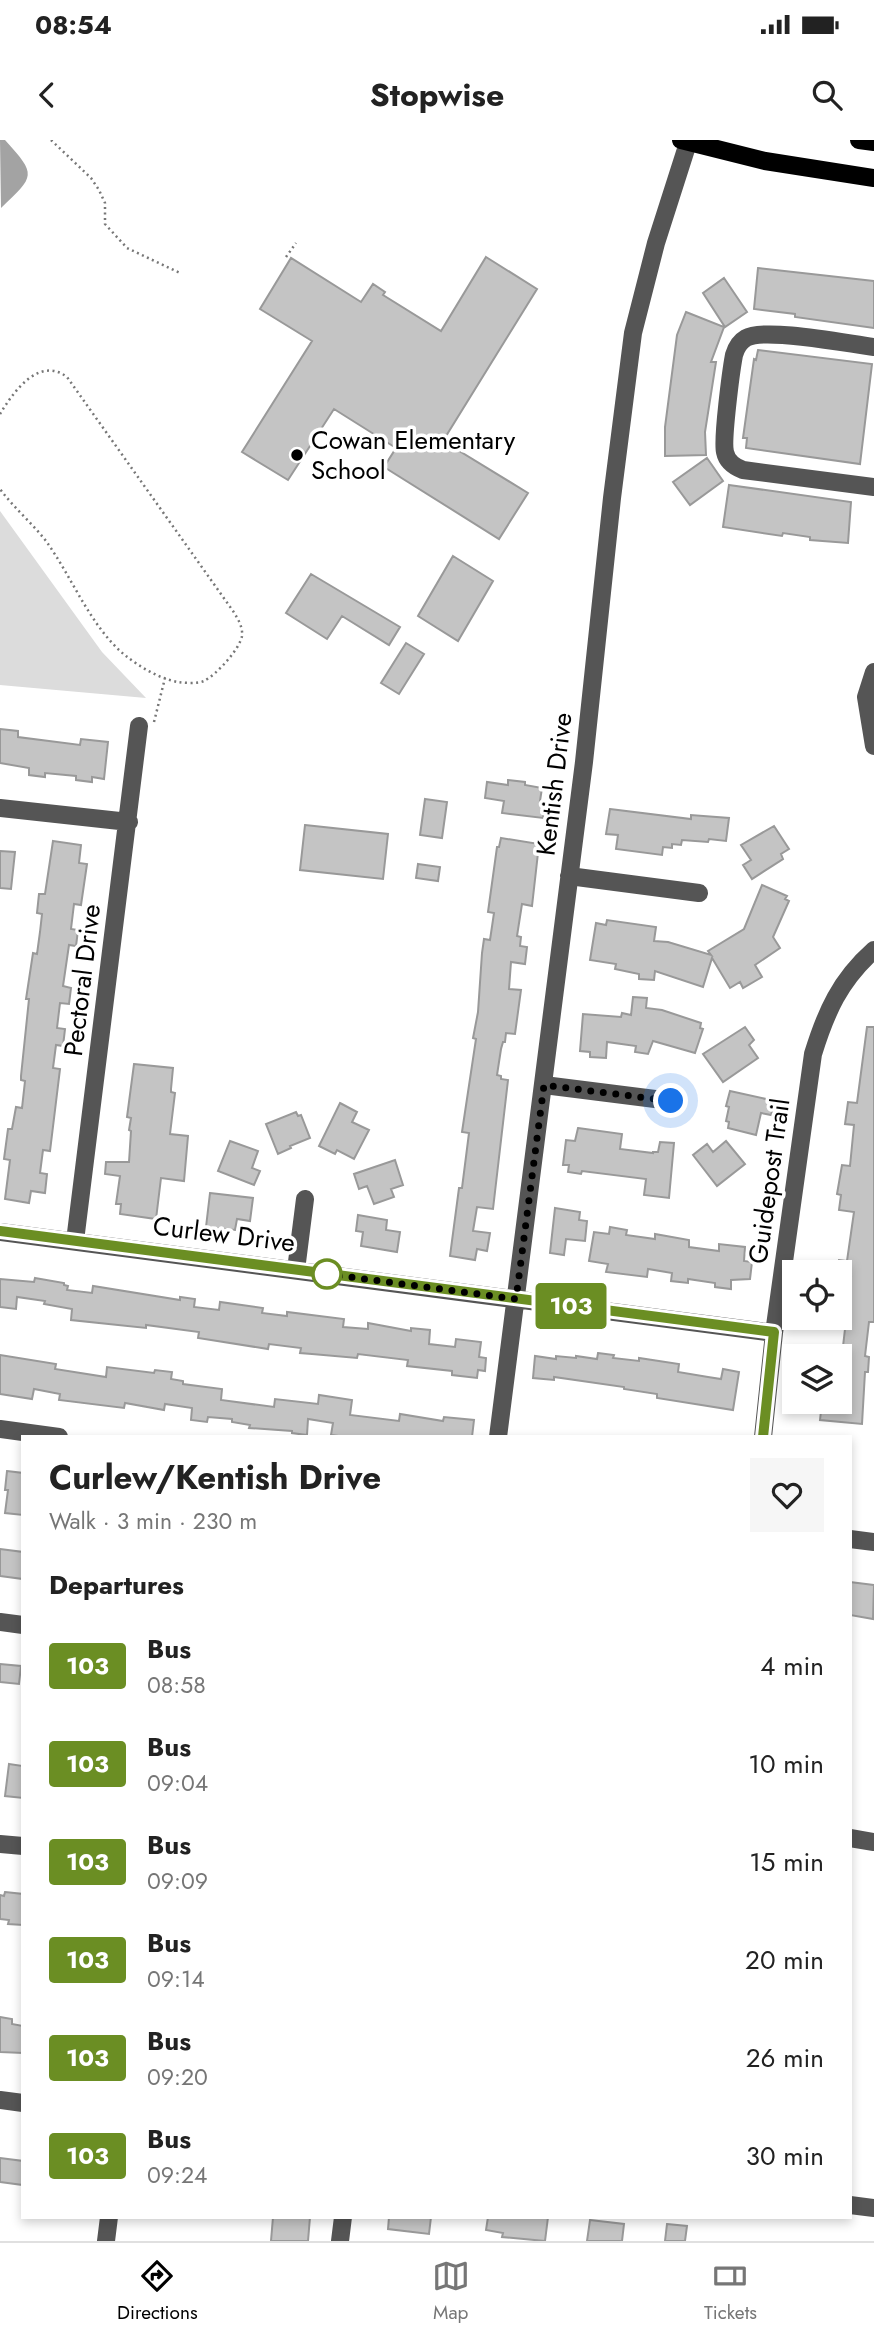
<!DOCTYPE html>
<html lang="en">
<head>
<meta charset="utf-8">
<style>
  body { margin:0; font-family:Jost,sans-serif; background:#f6f6f6; color:#222; height:100vh; display:flex; flex-direction:column; font-size:26px; white-space:nowrap }
  * { box-sizing:border-box; margin:0 }
  p { font-size:23px; color:#767676 }
  .icon { flex:none; width:38px; height:38px; fill:none; stroke:currentColor; stroke-width:2; stroke-linecap:round; stroke-linejoin:round }
  .map { position:relative; flex:1; overflow:hidden }
  .details { position:absolute; left:21px; top:1295px; width:831px; height:784px; display:flex; flex-direction:column; background:#fff; border-radius:0px; box-shadow:0 4px 10px #0003 }
  .details>* { flex:none }
  .badge { padding:0 14px; border-radius:5px; font-size:24px; line-height:46px }
  .controls { position:absolute; left:782px; top:1120px; display:grid; gap:14px }
  .controls a { display:grid; place-items:center; width:70px; height:70px; border-radius:0px; background:#fff; box-shadow:0 4px 10px #0003; font-size:35px }
  .you { position:absolute; width:35px; height:35px; margin:-18px; border:5px solid #fff; border-radius:50%; background:#1a73e8; box-shadow:0 0 0 10px #1a73e833 }
  .map>.badge { position:absolute; translate:-50% -50%; box-shadow:0 0 0 4px #fff }
  h2 { padding:0 28px; font-size:26px; line-height:63px }
  .round { display:grid; place-items:center; flex:none; width:74px; height:74px; border-radius:0px; background:#f6f6f6 }
  .headline { display:flex; align-items:center; justify-content:space-between; height:119px; padding:0 28px }
  h1 { font-size:33px; font-weight:700; line-height:52px }
  ul { padding:0; list-style:none }
  li { display:flex; align-items:center; gap:21px; height:98px; padding:0 28px }
  li div { flex:1 }
  li b { display:block; font-size:26px }
  li em { font-style:normal }
  li .badge { min-width:77px; font-weight:700; text-align:center }
  .status { display:flex; justify-content:space-between; align-items:center; height:49px; padding:0 35px; background:#fff; direction:ltr }
  .status svg { height:19px; fill:currentColor }
  header { display:flex; justify-content:space-between; align-items:center; height:91px; padding:0 28px; background:#fff; font-size:32px; font-weight:700 }
  .dock { display:flex; justify-content:space-around; align-items:center; height:98px; border-top:2px solid #e0e0e0; background:#fff; font-size:19px; color:#767676 }
  .dock a { display:grid; justify-items:center; gap:4px }
  .dock .on { color:#000 }
  .map>svg:first-child { display:block }
  .green { fill:#dcdcdc }
  .water { fill:#a3a3a3 }
  .building { fill:#c4c4c4; stroke:#999; stroke-width:2 }
  .lines { fill:none; stroke-linecap:round; stroke-linejoin:round }
  .path { stroke:#777; stroke-width:2.5; stroke-dasharray:2 3.5; stroke-linecap:butt }
  .minor { stroke:#555; stroke-width:18 }
  .major { stroke:#000; stroke-width:18 }
  .line-casing { stroke:#fff; stroke-width:16 }
  .line { stroke:#6b8e23; stroke-width:10 }
  .walk { stroke:#000; stroke-width:7; stroke-dasharray:0 12.6 }
  .poi-dot { fill:#000; stroke:#fff; stroke-width:2.5 }
  .stop-dot { fill:#fff; stroke:#6b8e23; stroke-width:3.5 }
  .labels { text-anchor:middle; dominant-baseline:central; stroke-width:7; stroke-linejoin:round; paint-order:stroke }
  .poi-label { font-size:26px; fill:#000; stroke:#fff; text-anchor:start }
  .street-label { font-size:26px; fill:#000; stroke:#fff }
</style>
</head>
<body>
<div class="status"><b>08:54</b><svg viewBox="0 0 49 12"><path d="M0 12V9h3v3zM5 12V6h3v6zM10 12V3h3v9zM15 12V0h3v12zM26 1h20v11H26zM47 4h2v5h-2z"/></svg></div>
<header><svg class="icon" aria-label="back" viewBox="0 0 24 24"><path d="M15 5l-7 7 7 7"/></svg>Stopwise<svg class="icon" aria-label="search" viewBox="0 0 24 24"><circle cx="10" cy="10" r="6"/><path d="M15 15l6 6"/></svg></header>
<div class="map">
<svg width="874" height="2101" viewBox="0 0 874 2101">
  <rect width="100%" height="100%" fill="#fff"/>
  <!-- green -->
  <path class="green" d="M0 371 102 512 146 558 0 545Z"/>
  <!-- water -->
  <path class="water" d="M0 0H5C37 35 35 36 1 68Z"/>
  <!-- building -->
  <path class="building" d="M486 117 537 149 443 301 528 353 499 399 384 327 396 308 334 269 288 340 242 312 312 201 260 169 291 118 361 162 373 144 385 152 383 155 441 191Z
    M758 128 874 141V188L795 177V174L754 169Z
    M724 138 747 172 725 187 703 153Z
    M686 172 724 187 711 222H716L705 292 706 315 665 316V287L677 195Z
    M758 210 872 224 860 324 746 308 747 298H743L754 219 756 220Z
    M707 318 723 341 690 365 673 342Z
    M729 345 851 362 848 403 810 400V397L783 393 782 396 723 387Z
    M453 416 493 441 458 501 418 476Z
    M311 434 400 487 389 505 342 476 327 499 286 473Z
    M406 503 424 514 399 554 381 543Z
    M0 589 18 591V597L80 605 81 599 108 602 104 639 92 637V642L76 640V636L45 633V637L29 635V628L0 623Z
    M508 640 525 642V645L542 648 540 661 545 662 543 678 502 673 504 661 485 658 487 642 508 645Z
    M425 659 447 662 442 698 420 695Z
    M610 669 691 679V675L729 678 726 701 709 699 708 702 682 700 681 705 672 704V708L663 707 662 715 616 709 618 695 606 694Z
    M305 685 388 694 383 739 300 730Z
    M774 686 789 709 781 714 783 719 752 739 743 725 751 720 741 705Z
    M501 698 539 704 532 766 522 764 517 796 521 797 520 806 527 807 525 824 511 822 509 849 521 850 515 894 506 893 505 902H503L501 909 497 935 501 936V939L508 940 493 1069 477 1067 473 1091 490 1093 487 1111 477 1109 475 1120 450 1116 459 1048H462L469 993 462 992 476 899 473 898 478 872 482 813 484 799 490 800 494 773 488 772 497 707H499Z
    M53 701 81 705 79 723 87 724 81 765 74 764 71 789 78 790 76 806 69 805 63 846 71 848 69 864 60 863 57 888 65 889 63 906 56 905 53 928 60 929 50 1011 43 1010 40 1033 47 1034 45 1053 31 1051 29 1063 5 1059 10 1020 4 1019 8 989H12L16 967 22 968 25 941 21 940V936L29 859H26L33 813 37 814 40 792 42 774 37 773 39 754H45Z
    M0 711 15 712 11 749 0 748Z
    M418 724 440 727 438 741 416 738Z
    M762 745 787 756 785 759 789 761 773 797 780 808 755 825 762 837 743 848 740 842 730 848 712 818 703 847 655 831 654 840 639 839V834L615 829 616 824 590 820 596 783 606 785 607 780 656 787 654 801 668 802 711 815 708 811 744 789Z
    M633 857 647 858 646 868 662 870 701 883 700 888 703 889 695 913 653 901 648 914 635 912 636 906 607 902 606 918 590 917V912L580 911 583 874 621 877 622 873 631 875Z
    M745 887 754 900 749 905 758 918 723 942 703 914Z
    M867 887H874V1182H869L865 1216 869 1217 868 1232H865L862 1284 820 1280 822 1262H840V1214L842 1215 851 1137 840 1135V1132H837L839 1120 847 1121 854 1072 839 1070 841 1055 837 1054 842 1025 850 1026 854 985 845 984 848 962 857 963Z
    M134 924 173 928 171 949V952L175 953 170 994 188 996 184 1041 161 1038 156 1079 120 1074 121 1064H116L120 1036 105 1034 106 1022H129L131 991 129 990 131 978 127 977Z
    M730 951 775 961 771 975 761 973 756 995 728 988 729 982 726 981 729 967 726 966Z
    M340 963 357 972 352 982 369 990 354 1019 337 1010 335 1014 319 1006Z
    M296 972 298 976 301 975 310 998 290 1006 291 1008 278 1014 266 984Z
    M578 988 622 994 620 1009 653 1013V1012H658L660 1002 674 1003 669 1058 644 1055 646 1039 582 1031 581 1034 568 1032 569 1025H563L566 1000 575 1001Z
    M230 1001 258 1011 252 1028 260 1031 254 1045 218 1031Z
    M726 1001 745 1024 717 1046 693 1015 707 1004 713 1012Z
    M395 1020 403 1045 391 1049 394 1057 374 1064 367 1046 359 1049 354 1034Z
    M210 1053 253 1058 250 1081 237 1079 235 1090 206 1087Z
    M555 1068 580 1072 579 1080 587 1081 585 1101 566 1099 564 1115 550 1113Z
    M358 1075 387 1080 386 1090 400 1092 397 1112 361 1106 363 1092 356 1091Z
    M610 1087 627 1090 626 1095 655 1099V1094L689 1100V1107L719 1111V1104L745 1107 744 1121 752 1122 750 1139 731 1140V1149L715 1147V1143L688 1139V1143L671 1141 672 1133 648 1129 647 1137 606 1132 608 1124 589 1121 594 1092 609 1094Z
    M35 1138 64 1143V1145L68 1146 67 1150 92 1153 93 1146 180 1160V1157L195 1159 194 1167 219 1170 220 1162 263 1168 262 1173 287 1176V1172L344 1179 343 1187 368 1189V1183L411 1191V1188L430 1190 429 1204 455 1207 456 1199 481 1202 479 1217 486 1218 485 1231 478 1230 477 1238 452 1235V1231L407 1226 408 1220 358 1214 357 1218 312 1214 300 1213 301 1208 269 1204 268 1209 198 1198 199 1192 146 1185V1188L71 1180 72 1169 44 1164 45 1161 17 1157 16 1169 0 1167V1139L34 1142Z
    M598 1213 614 1215 613 1218 639 1221V1218L679 1224 678 1232 708 1237 721 1239 723 1229 739 1232 733 1270 657 1258V1254L624 1249V1247L554 1237V1240L533 1238 535 1216 556 1219V1216L576 1218V1216L597 1219Z
    M0 1215 56 1224 55 1229 106 1237 107 1227 154 1233 155 1230 172 1232 171 1239 183 1241V1244L222 1249 221 1260 274 1267 275 1259 318 1264 319 1255 352 1260 350 1275 399 1281 400 1274 443 1281 444 1277 474 1280 472 1297H346L331 1295 333 1283 308 1279 307 1295 292 1293V1291L249 1288 250 1285 232 1282V1279L208 1277 207 1282 191 1280 192 1268 165 1264 164 1270 125 1263 124 1268 59 1260 60 1254 34 1249 32 1259 0 1254Z
    M7 1331 23 1333V1375L5 1373 8 1350H5Z
    M0 1409 23 1412V1439L0 1436Z
    M850 1442 874 1445 873 1479 850 1475Z
    M0 1524 21 1526 19 1544 0 1542Z
    M9 1624 23 1626V1658L5 1656Z
    M5 1752 23 1754V1785L8 1784 9 1780 0 1779V1755L4 1756Z
    M0 1877 12 1879V1884L23 1886V1913L0 1912Z
    M0 2018 23 2021V2045L0 2042Z
    M273 2077H310L308 2101H271Z
    M389 2077H431L429 2094 388 2089Z
    M488 2077H548L545 2101 502 2097 503 2093 486 2090Z
    M590 2080 624 2084 622 2101H587Z
    M667 2084 687 2086 685 2101H665Z"/>
  <g class="lines">
    <!-- path -->
    <path class="path" d="M51 0 91 38 99 50 105 63V84L127 108 180 133
      M286 117 296 103
      M0 274C14 251 39 216 67 237L233 471C238 479 243 487 242 496 240 509 216 535 204 541 197 544 186 543 178 542 160 539 140 527 126 516 91 488 72 437 46 401 32 383 14 368 0 349
      M154 582 165 538"/>
    <!-- minor -->
    <path class="minor" d="M874 207C849 204 765 187 746 198 739 202 736 208 734 215 731 231 722 300 725 312 727 322 735 327 743 330L874 347
      M874 532 866 557 874 606
      M0 668 129 682
      M569 736 699 753
      M544 945 671 961
      M0 1092 774 1193
      M75 1101 139 586
      M296 1130 305 1059
      M0 1289 59 1297
      M498 1297 584 622 612 358 633 193 656 103 688 3
      M763 1297 774 1193 813 914C826 872 840 840 874 810
      M850 1399 874 1402
      M0 1482 23 1485
      M850 1698 874 1702
      M0 1704 23 1706
      M0 1960 23 1963
      M850 2065 874 2068
      M106 2101 109 2077
      M340 2101 343 2077"/>
    <!-- major -->
    <path class="major" d="M681 0 765 21 874 38
      M859 0 874 2"/>
  </g>
  <g class="lines">
    <defs>
      <path id="line" d="M0 1091 774 1192 763 1297"/>
    </defs>
    <!-- line casing -->
    <use href="#line" class="line-casing"/>
    <!-- line -->
    <use href="#line" class="line"/>
    <!-- walk -->
    <path class="walk" d="M327 1134 516 1159 544 945 671 961"/>
  </g>
  <!-- markers -->
  <circle class="poi-dot" cx="297" cy="315" r="7"/>
  <circle class="stop-dot" cx="327" cy="1134" r="14"/>
  <g class="labels">
    <!-- poi labels -->
    <g class="poi-label">
      <text x="311" y="300">Cowan Elementary<tspan x="311" dy="30">School</tspan></text>
    </g>
    <!-- street labels -->
    <g class="street-label">
      <text transform="translate(554 644) rotate(-83)">Kentish Drive</text>
      <text transform="translate(82 840) rotate(-83)">Pectoral Drive</text>
      <text transform="translate(769 1041) rotate(-82)">Guidepost Trail</text>
      <text transform="translate(224 1094) rotate(7)">Curlew Drive</text>
    </g>
  </g>
</svg>
<div class="controls">
<a><svg class="icon" aria-label="locate" viewBox="0 0 24 24"><circle cx="12" cy="12" r="6"/><path d="M12 2v4M12 18v4M2 12h4M18 12h4"/></svg></a>
<a><svg class="icon" aria-label="layers" viewBox="0 0 24 24"><path d="M12 4l9 5-9 5-9-5zM3 14l9 5 9-5"/></svg></a>
</div>
<div class="you" style="left:671px;top:961px"></div>
<b class="badge" style="left:571px;top:1166px;background:#6b8e23;color:#fff">103</b>
<section class="details">
<div class="headline"><div><h1>Curlew/Kentish Drive</h1><p>Walk · 3 min · 230 m</p></div><a class="round"><svg class="icon" aria-label="heart" viewBox="0 0 24 24"><path d="M12 20l-8-8c-3-5 5-10 8-4 3-6 11-1 8 4z"/></svg></a></div>
<h2>Departures</h2>
<ul>
<li><span class="badge" style="background:#6b8e23;color:#fff">103</span><div><b>Bus</b><p>08:58</p></div><em>4 min</em></li>
<li><span class="badge" style="background:#6b8e23;color:#fff">103</span><div><b>Bus</b><p>09:04</p></div><em>10 min</em></li>
<li><span class="badge" style="background:#6b8e23;color:#fff">103</span><div><b>Bus</b><p>09:09</p></div><em>15 min</em></li>
<li><span class="badge" style="background:#6b8e23;color:#fff">103</span><div><b>Bus</b><p>09:14</p></div><em>20 min</em></li>
<li><span class="badge" style="background:#6b8e23;color:#fff">103</span><div><b>Bus</b><p>09:20</p></div><em>26 min</em></li>
<li><span class="badge" style="background:#6b8e23;color:#fff">103</span><div><b>Bus</b><p>09:24</p></div><em>30 min</em></li>
</ul>
</section>
</div>
<nav class="dock">
<a class="on"><svg class="icon" aria-label="directions" viewBox="0 0 24 24"><path d="M12 3l9 9-9 9-9-9zM9 14v-3h6M13 9l2 2-2 2"/></svg>Directions</a>
<a><svg class="icon" aria-label="map" viewBox="0 0 24 24"><path d="M3 6l6-2 6 2 6-2v14l-6 2-6-2-6 2zM9 4v14M15 6v14"/></svg>Map</a>
<a><svg class="icon" aria-label="tickets" viewBox="0 0 24 24"><path d="M3 7h18v10H3zM15 7v10"/></svg>Tickets</a>
</nav>
</body>
</html>
